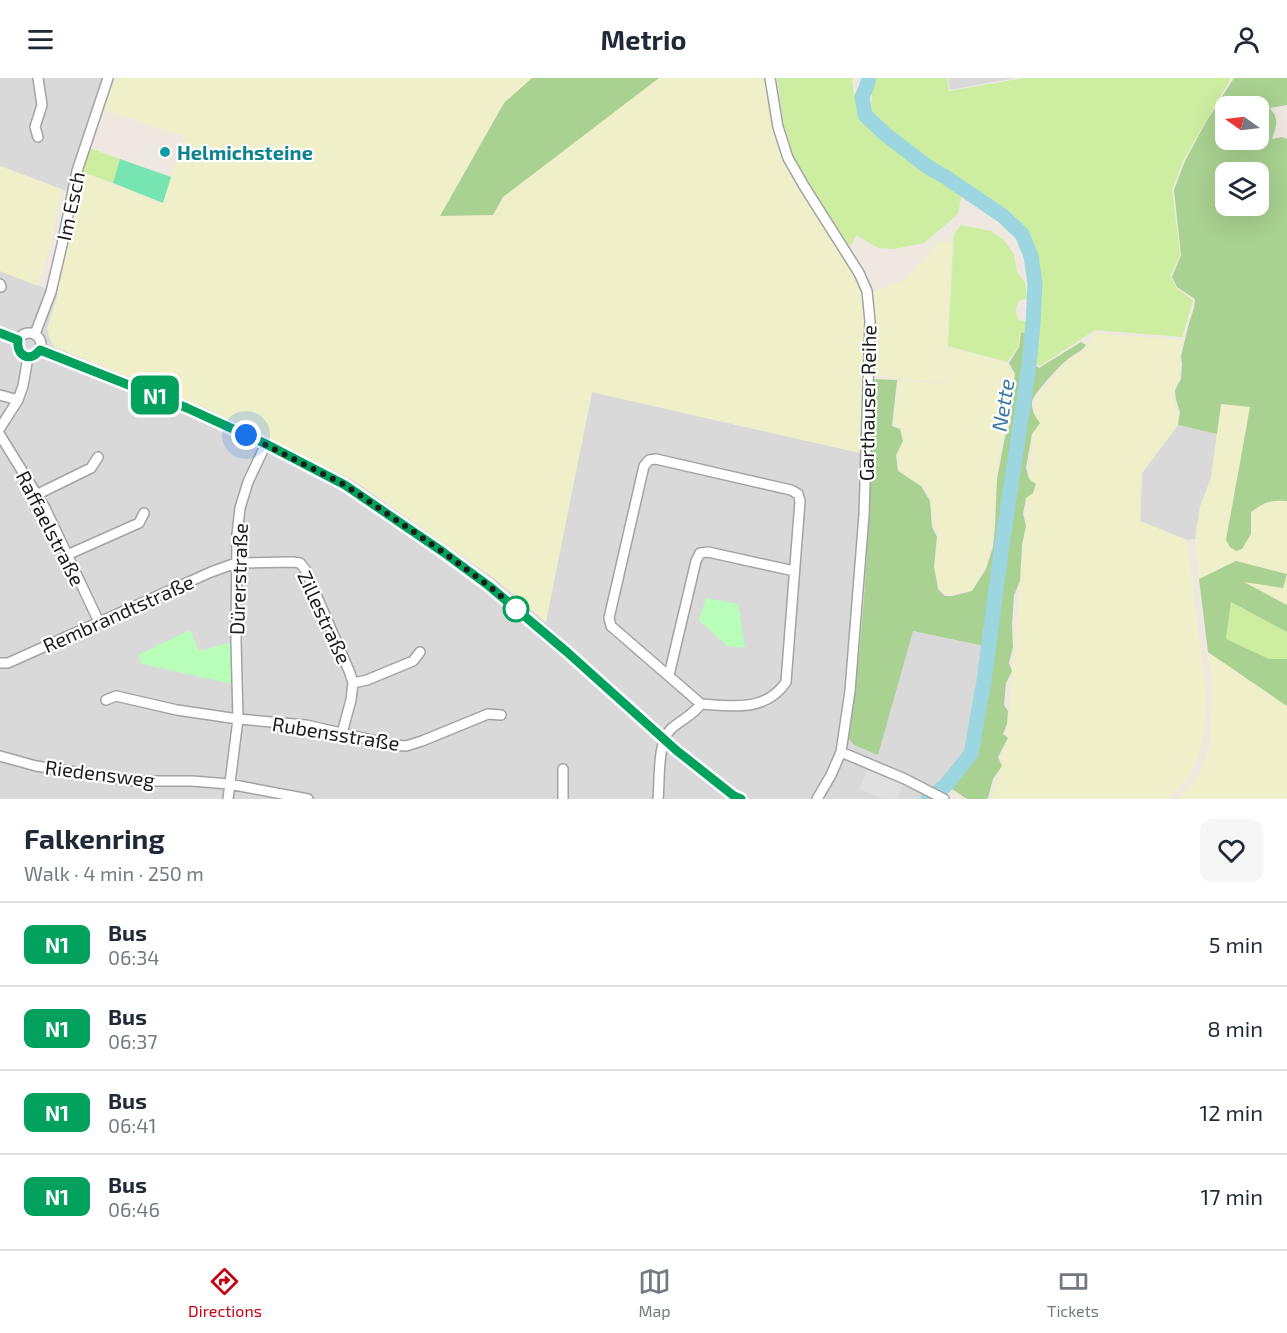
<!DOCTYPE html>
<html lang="en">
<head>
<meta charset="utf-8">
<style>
  body { margin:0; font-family:"Exo 2",sans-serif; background:#f6f6f7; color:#1f2937; height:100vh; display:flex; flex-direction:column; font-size:22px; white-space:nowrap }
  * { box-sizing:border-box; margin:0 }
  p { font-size:20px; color:#747a83 }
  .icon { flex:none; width:33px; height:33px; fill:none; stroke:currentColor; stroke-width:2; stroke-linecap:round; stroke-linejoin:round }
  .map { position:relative; height:721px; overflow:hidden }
  .details { display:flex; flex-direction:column; background:#fff; flex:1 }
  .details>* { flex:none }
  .badge { padding:0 12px; border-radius:9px; font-size:21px; line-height:39px }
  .needle { width:39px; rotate:284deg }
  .controls { position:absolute; left:1215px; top:18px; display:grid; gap:12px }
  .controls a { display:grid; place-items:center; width:54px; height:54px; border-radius:12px; background:#fff; box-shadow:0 6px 24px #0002; font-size:30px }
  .you { position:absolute; width:30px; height:30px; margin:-15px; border:4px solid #fff; border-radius:50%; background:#1a73e8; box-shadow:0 0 0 9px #1a73e833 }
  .map>.badge { position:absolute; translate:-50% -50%; box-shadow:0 0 0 3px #fff }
  .round { display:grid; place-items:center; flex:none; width:63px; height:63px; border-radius:12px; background:#f6f6f7 }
  .overview { display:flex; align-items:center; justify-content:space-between; height:102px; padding:0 24px }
  h1 { font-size:28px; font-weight:700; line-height:45px }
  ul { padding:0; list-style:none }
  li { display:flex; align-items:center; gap:18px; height:84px; padding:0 24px; border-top:2px solid #e0e1e3 }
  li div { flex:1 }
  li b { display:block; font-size:22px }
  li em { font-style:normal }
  li .badge { min-width:66px; font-weight:700; text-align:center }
  header { display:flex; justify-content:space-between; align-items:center; height:78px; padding:0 24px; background:#fff; font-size:27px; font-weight:700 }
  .menu { display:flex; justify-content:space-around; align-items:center; height:84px; border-top:2px solid #e0e1e3; background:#fff; font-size:16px; color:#747a83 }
  .menu a { display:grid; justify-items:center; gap:3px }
  .menu .active { color:#c70010 }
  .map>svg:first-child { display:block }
  .residential { fill:#dad9d9 }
  .farmland { fill:#efefc9 }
  .grass { fill:#cdeea1 }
  .forest { fill:#a9d191; fill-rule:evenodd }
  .park { fill:#b8feb8 }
  .pitch { fill:#76e5b2 }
  .parking { fill:#e0e0e0 }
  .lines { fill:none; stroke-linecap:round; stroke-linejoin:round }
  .river { stroke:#9cd6e0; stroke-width:15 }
  .street-casing { stroke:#a3a3a3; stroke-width:12 }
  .street { stroke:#fff; stroke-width:9 }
  .line-casing { stroke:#fff; stroke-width:14 }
  .line { stroke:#03a15e; stroke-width:9 }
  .walk { stroke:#1c1c1c; stroke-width:6; stroke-dasharray:0 10.8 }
  .culture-dot { fill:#0f9aa8; stroke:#fff; stroke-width:2 }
  .stop-dot { fill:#fff; stroke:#03a15e; stroke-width:3 }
  .labels { text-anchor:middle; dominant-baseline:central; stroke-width:4.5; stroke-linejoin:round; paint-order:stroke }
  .culture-label { font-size:20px; font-weight:bold; fill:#0d838f; stroke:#fff; text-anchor:start }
  .street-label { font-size:20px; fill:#1c1c1c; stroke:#fff }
  .water-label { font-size:21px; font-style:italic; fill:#3c78a3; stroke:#fff }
</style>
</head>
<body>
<header><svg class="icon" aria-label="menu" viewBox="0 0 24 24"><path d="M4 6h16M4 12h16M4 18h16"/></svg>Metrio<svg class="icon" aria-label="person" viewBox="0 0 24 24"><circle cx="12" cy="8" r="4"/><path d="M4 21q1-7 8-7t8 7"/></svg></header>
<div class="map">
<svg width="1287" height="721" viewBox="0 0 1287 721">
  <rect width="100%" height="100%" fill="#eee8e0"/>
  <!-- residential -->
  <path class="residential" d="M0 0H109L72 115 0 88Z
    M948 0H1015L950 12Z
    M0 193 58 215 47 251 353 402 495 501 545 544 592 314 860 375 858 452 845 603 838 656 848 660 854 667 878 676 912 553 984 568 980 604 967 674 943 705 923 721H0Z
    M1178 347 1217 356 1211 400 1200 429 1195 461 1187 462 1140 443 1142 395Z"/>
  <!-- farmland -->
  <path class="farmland" d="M108 0H532L504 25 440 138 493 137 503 119 659 0H770L788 80 843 168 869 220 860 375 592 314 546 544 495 501 353 402 210 332 54 269 49 259 47 251 58 215 80 93 162 125 185 59 98 30Z
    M0 88 61 111 52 162 38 208 0 193Z
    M939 163 952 164 946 305 875 298 874 214 908 200Z
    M1095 255 1183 262 1179 278 1180 286 1179 300 1173 312V322L1178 334V347L1142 395 1140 443 1187 462 1205 605 1206 630 1203 663 1199 677 1188 701 1168 721H991L999 697 1007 656 1036 320 1068 282 1084 273Z
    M948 269 1008 285 1013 296 1007 330 1010 343 1003 358 996 401 994 448 991 469 984 491 972 512 952 517 945 516 939 510 935 490 938 457 933 446 931 421 922 408 899 392 897 376 904 364 901 350 893 347 899 302 947 306Z
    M1221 326 1251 329 1226 463 1252 446 1251 434 1260 428 1271 423H1287V496L1236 483 1199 501 1195 461 1200 429 1211 400Z
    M1287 499V527L1242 503 1283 510Z
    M1208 574 1287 628V721H1177L1193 705 1200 694 1205 682 1210 665 1212 605Z"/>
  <!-- grass -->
  <path class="grass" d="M777 0H853L852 5 860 41 926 93 962 115 958 136 924 165 894 171 878 170 856 157 850 169 810 108 793 78 784 47Z
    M873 0H947L949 13 1023 0H1231L1184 81 1172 112 1180 177 1170 198 1177 211 1193 222 1182 259 1095 252 1040 288 1036 286C1038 250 1046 194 1027 162 1024 156 1018 150 1014 143L875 44 871 36Z
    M84 68 120 81 113 105 80 93Z
    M961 147 991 153 1004 162 1014 176 1017 194 1025 204 1027 221 1020 222C1014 230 1015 234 1019 242L1027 244 1026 255 1020 253 1018 269 1007 284 948 268 954 156Z
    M1231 524 1287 554V581H1269L1226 562Z"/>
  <!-- forest -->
  <path class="forest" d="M532 0H659L503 119 493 137 440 138 504 25Z
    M1234 0H1287V27L1270 30C1280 43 1276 47 1272 61L1282 59 1287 61V423C1269 422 1266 424 1251 434V456L1242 471 1236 473 1230 469 1226 462 1250 329 1221 326 1217 356 1178 347 1180 334 1176 322 1175 312 1181 301 1182 286 1181 278 1189 245 1194 230 1195 221 1177 209 1172 199 1181 177 1174 112 1185 83 1206 44ZM1226 28H1258V62H1226ZM1226 94H1258V128H1226Z
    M1021 254 1027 256 1035 287 1039 290 1081 264 1086 267C1081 274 1074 276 1068 281 1060 287 1033 316 1032 324 1031 332 1035 338 1040 345L1032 356 1026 390 1029 401 1036 406 1033 415 1026 420 1023 436 1026 448 1022 467 1020 503 1014 517 1012 547 1013 569 1009 585 1012 593 1006 605 1004 627 1008 633 1007 646 1003 656 1008 660 998 679 1002 688 993 701 988 720 986 721H967L943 705 967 674 980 604 984 568 913 553 878 677 854 667 848 660C867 541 870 421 873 301L897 302 892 348 900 351 903 363 896 377 898 393 921 408 930 423 932 449 937 459 934 489 938 511 945 518H952L972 513 986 491 993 469 995 449 997 401 1005 359 1011 343 1010 330 1015 296 1009 285 1019 269Z
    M1236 483 1287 496 1283 510 1244 504 1287 527V554L1231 524 1226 561 1269 581H1287V628L1208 574 1199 501Z"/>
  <!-- park -->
  <path class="park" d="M706 520 738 526 745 570 727 568 699 542Z
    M190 552 199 573 236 563 237 607 142 586 138 577Z"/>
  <!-- pitch -->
  <path class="pitch" d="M120 81 171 99 163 125 113 105Z"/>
  <!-- parking -->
  <path class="parking" d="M867 692 903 706 897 721H884L859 711Z"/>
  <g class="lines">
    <!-- river -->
    <path class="river" d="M869 0 866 10 862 19 865 37 885 56 928 89 944 98 1003 138 1022 156 1031 178 1035 206 1033 246 1029 288 1001 474 984 603 971 676 945 708 928 721"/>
    <defs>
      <path id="street" d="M38 0 42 27 35 49 38 59
        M770 0 778 49 788 80 804 108 859 195 867 213 870 243 864 437 850 613 841 674 831 697 817 721
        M0 206 1 209
        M17 267a12 12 0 1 1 24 0a12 12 0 1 1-24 0Z
        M0 255 18 262
        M35 256 51 214 62 167 77 93 108 0
        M40 272 187 330 266 366 345 407 443 474 489 508 567 574 687 681 734 718 741 721
        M0 317 18 322
        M0 350 18 322 23 308 28 279
        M0 357 45 430 99 544
        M38 416 91 390 98 379
        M67 477 139 445 144 435
        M0 585H8L211 494 236 485 292 484 300 485 305 491 350 595 353 605 351 622 342 655
        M669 597 696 483 700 475 708 474 794 493
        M353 605 367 602 413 583 420 574
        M106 622 116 618 177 632 238 641 306 647 394 667 406 668 422 663 488 636 501 637
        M841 674 905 701 944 721
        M0 678 36 688 135 703H192L229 706 308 721
        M228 721 238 641 236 563 237 457 240 430 248 404 266 366
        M563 721V691
        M658 721C660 702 657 664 671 651 681 642 693 637 701 626L611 548 609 540 644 388 649 382 656 381 791 412 798 416 800 423 786 604C766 634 733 628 701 626"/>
    </defs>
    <!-- street casing -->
    <use href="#street" class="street-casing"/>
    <!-- street -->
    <use href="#street" class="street"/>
  </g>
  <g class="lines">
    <defs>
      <path id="line" d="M0 255 18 262C16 278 30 285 40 272L187 330 266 366 345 407 443 474 489 508 567 574 676 672 734 718 741 721"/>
    </defs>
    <!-- line casing -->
    <use href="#line" class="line-casing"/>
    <!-- line -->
    <use href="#line" class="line"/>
    <!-- walk -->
    <path class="walk" d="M246 357 345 407 443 474 489 508 516 531"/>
  </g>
  <!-- markers -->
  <circle class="culture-dot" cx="165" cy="74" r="6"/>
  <circle class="stop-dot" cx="516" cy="531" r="12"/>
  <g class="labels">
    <!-- culture labels -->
    <g class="culture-label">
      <text x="177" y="74">Helmichsteine</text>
    </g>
    <!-- street labels -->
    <g class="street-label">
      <text transform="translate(70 128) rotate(-78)">Im Esch</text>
      <text transform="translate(867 325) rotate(-89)">Garthauser Reihe</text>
      <text transform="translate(51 450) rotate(63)">Raffaelstraße</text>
      <text transform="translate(238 501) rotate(-88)">Dürerstraße</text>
      <text transform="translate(118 535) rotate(-24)">Rembrandtstraße</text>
      <text transform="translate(325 539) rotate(65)">Zillestraße</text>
      <text transform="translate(336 655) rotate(9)">Rubensstraße</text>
      <text transform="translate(100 695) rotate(7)">Riedensweg</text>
    </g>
    <!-- water labels -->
    <g class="water-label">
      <text transform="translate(1002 327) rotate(-81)">Nette</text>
    </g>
  </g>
</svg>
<div class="controls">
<a><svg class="needle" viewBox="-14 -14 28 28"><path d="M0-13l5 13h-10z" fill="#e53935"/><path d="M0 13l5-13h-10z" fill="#747a83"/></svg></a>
<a><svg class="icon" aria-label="layers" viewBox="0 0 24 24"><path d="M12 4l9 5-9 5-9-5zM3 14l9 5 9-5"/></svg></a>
</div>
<div class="you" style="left:246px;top:357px"></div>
<b class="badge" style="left:155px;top:317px;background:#03a15e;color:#fff">N1</b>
</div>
<section class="details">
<div class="overview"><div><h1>Falkenring</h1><p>Walk · 4 min · 250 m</p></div><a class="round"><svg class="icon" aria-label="heart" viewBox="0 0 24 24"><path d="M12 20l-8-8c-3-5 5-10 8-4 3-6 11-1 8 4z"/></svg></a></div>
<ul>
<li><span class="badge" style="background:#03a15e;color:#fff">N1</span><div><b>Bus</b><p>06:34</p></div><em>5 min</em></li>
<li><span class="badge" style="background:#03a15e;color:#fff">N1</span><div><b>Bus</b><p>06:37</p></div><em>8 min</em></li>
<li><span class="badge" style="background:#03a15e;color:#fff">N1</span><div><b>Bus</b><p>06:41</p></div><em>12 min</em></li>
<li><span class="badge" style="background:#03a15e;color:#fff">N1</span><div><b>Bus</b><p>06:46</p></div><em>17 min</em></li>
</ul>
</section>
<nav class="menu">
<a class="active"><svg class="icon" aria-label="directions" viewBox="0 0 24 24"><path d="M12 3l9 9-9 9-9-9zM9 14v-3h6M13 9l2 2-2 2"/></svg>Directions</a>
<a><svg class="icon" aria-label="map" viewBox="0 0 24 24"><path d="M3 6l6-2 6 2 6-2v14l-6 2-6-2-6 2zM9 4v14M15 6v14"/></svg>Map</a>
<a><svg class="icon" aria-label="tickets" viewBox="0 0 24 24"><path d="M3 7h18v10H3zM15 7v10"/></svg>Tickets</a>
</nav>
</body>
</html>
